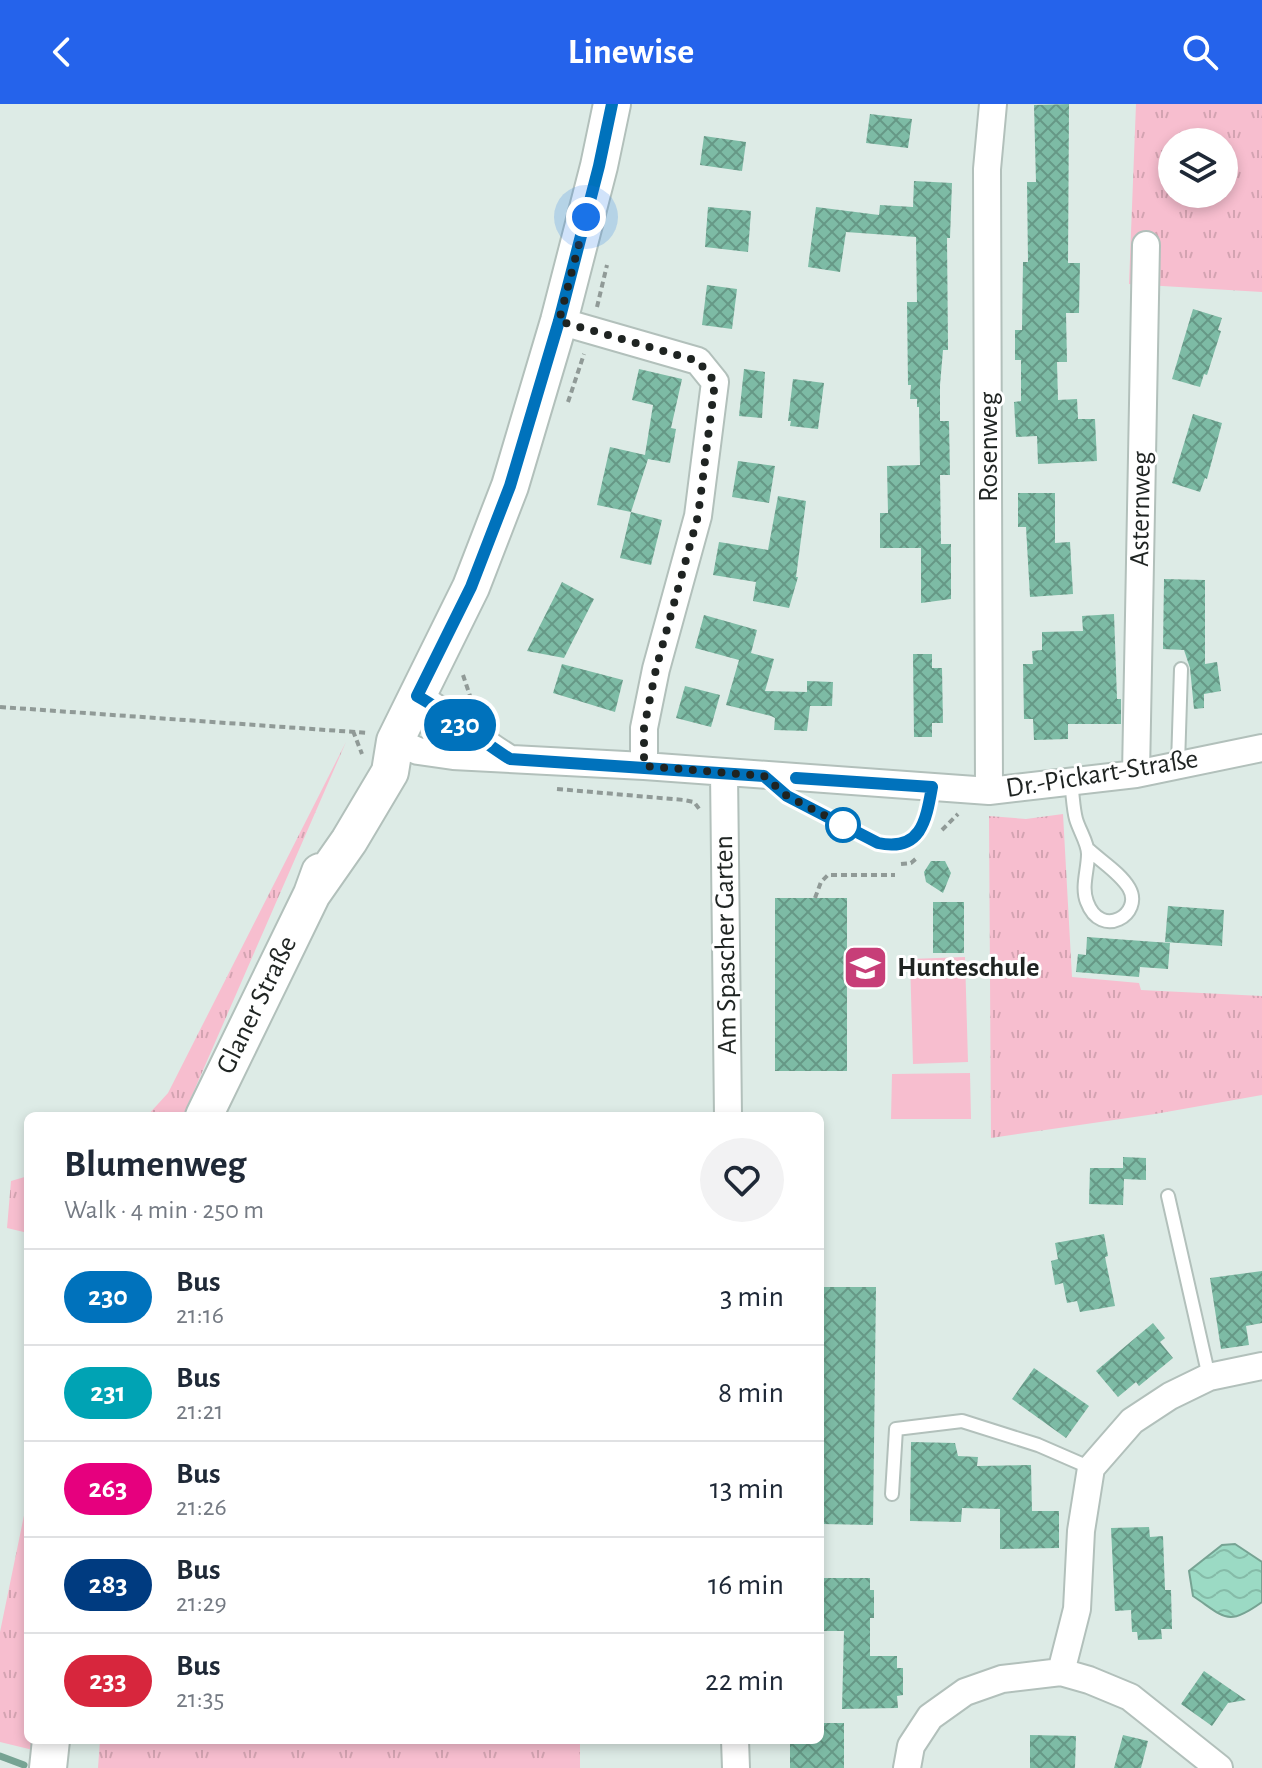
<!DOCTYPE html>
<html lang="en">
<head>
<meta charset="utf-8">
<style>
  body { margin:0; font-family:"Alegreya Sans",sans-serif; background:#f2f2f3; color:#1f2937; height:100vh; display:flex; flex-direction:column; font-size:30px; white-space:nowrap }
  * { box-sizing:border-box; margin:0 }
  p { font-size:26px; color:#747a83 }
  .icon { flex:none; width:44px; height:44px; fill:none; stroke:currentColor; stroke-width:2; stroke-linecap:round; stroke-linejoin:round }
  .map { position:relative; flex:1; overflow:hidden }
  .panel { position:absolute; left:24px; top:1008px; width:800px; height:632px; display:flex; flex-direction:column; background:#fff; border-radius:12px; box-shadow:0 4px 12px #0003 }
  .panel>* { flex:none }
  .badge { padding:0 16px; border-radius:26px; font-size:28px; line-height:52px }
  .tools { position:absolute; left:1158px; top:24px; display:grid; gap:16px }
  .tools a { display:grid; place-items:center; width:80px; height:80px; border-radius:50%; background:#fff; box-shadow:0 4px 12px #0003; font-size:40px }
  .you { position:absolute; width:40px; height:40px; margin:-20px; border:6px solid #fff; border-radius:50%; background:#1a73e8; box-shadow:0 0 0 12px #1a73e833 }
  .map>.badge { position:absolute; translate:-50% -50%; box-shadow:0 0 0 4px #fff }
  .round { display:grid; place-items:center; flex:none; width:84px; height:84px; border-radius:42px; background:#f2f2f3 }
  .head { display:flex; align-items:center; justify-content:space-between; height:136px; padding:0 40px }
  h1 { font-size:38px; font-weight:600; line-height:60px }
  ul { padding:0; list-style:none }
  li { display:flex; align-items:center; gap:24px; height:96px; padding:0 40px; border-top:2px solid #e0e1e3 }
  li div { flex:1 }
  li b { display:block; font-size:30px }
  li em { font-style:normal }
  li .badge { min-width:88px; font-weight:700; text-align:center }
  header { display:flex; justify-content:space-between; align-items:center; height:104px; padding:0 40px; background:#2563eb; color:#fff; font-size:36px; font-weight:600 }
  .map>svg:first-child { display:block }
  .grass { fill:url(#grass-tufts); fill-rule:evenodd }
  .green { fill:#f7becf }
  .water { fill:url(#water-waves); stroke:#76a393; stroke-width:2 }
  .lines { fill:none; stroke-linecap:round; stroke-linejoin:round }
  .stream { stroke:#76a393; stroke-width:7 }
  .building { fill:url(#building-cross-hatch) }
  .lane-casing { stroke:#b2c0bb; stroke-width:16 }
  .street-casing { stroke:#b2c0bb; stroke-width:30 }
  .secondary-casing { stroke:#b2c0bb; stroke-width:40 }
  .path { stroke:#909a97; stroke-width:4; stroke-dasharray:6 4; stroke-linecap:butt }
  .lane { stroke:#fff; stroke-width:12 }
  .street { stroke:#fff; stroke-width:26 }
  .secondary { stroke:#fff; stroke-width:36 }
  .line-casing { stroke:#fff; stroke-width:18 }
  .line { stroke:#0072bc; stroke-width:12 }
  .walk { stroke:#1f2422; stroke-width:8; stroke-dasharray:0 14.4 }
  .stop-dot { fill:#fff; stroke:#0072bc; stroke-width:4 }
  .labels { text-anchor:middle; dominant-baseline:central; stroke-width:6; stroke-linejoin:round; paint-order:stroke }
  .street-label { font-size:28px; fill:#1f2422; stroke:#fff }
  .poi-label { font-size:28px; font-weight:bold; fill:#1f2422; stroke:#fff; text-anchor:start }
</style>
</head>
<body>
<header><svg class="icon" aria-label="back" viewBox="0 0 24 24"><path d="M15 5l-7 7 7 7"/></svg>Linewise<svg class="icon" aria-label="search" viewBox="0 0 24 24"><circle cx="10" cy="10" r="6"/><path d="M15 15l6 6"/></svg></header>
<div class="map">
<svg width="1262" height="1664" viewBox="0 0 1262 1664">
  <defs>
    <pattern id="grass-tufts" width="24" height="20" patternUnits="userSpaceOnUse" patternTransform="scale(2)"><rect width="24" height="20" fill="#f7becf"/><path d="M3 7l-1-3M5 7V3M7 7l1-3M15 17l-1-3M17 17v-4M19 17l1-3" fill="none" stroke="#d3a3b1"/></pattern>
    <pattern id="water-waves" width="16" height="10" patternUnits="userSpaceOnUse" patternTransform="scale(2)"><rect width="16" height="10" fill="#9bdac4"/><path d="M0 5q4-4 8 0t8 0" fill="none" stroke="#85bba8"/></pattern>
    <pattern id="building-cross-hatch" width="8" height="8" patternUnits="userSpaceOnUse" patternTransform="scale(2)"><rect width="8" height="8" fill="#7dbba5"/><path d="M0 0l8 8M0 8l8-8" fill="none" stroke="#669886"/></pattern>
  </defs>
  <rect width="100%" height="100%" fill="#ddebe6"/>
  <!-- grass -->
  <path class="grass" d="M1136 0H1262V188L1129 180ZM1172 38H1224V90H1172Z
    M346 638 183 1012H147L168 989Z
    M1063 710 1072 873 1139 879 1141 886 1262 892V991L1155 1010 991 1034 989 712 1026 715Z
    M28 1072V1129L7 1124 11 1077Z
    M28 1392V1636H34L33 1646 0 1638V1528Z
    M100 1636H580V1664H98Z"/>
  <!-- green -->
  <path class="green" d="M965 853 968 958 913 960 910 855Z
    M970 969 971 1015H891L892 970Z"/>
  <!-- water -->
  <path class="water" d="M1235 1440 1262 1458V1498C1227 1523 1226 1514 1193 1492L1189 1467 1222 1441Z"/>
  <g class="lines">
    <!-- stream -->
    <path class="stream" d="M0 1652 24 1661"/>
  </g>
  <!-- building -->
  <path class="building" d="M1069 0 1068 159H1080L1079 209H1066L1067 258H1057L1058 296 1077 295 1078 315H1095L1097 357 1038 360 1037 332 1016 333 1014 298 1021 297V256H1015V226H1022L1023 158H1028L1027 78H1036L1034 1Z
    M870 10 912 15 908 44 866 39Z
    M704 32 746 38 742 67 700 61Z
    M914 77 952 79 950 134H947L948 246H943L940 281V317H949L950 371H940L941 440H951V495L921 499V444H880V409H888L887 362 920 361 919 303H917V295H910L911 281H908L907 198H917L916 133 846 128 840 168 808 163 816 103 879 111 880 101 913 103Z
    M708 103 751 107 748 148 705 143Z
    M707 181 737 185 732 225 702 221Z
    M1193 205 1222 214 1218 226 1221 227 1207 271 1204 270 1200 283 1172 275Z
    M639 265 682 275 671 324 676 325 670 359 648 355 631 408 597 401 610 343 645 351 653 301 632 296Z
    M744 265 765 268 762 314 739 312Z
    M793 275 824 279 818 325 790 322 791 317H788Z
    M1193 310 1222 319 1207 375 1205 374 1200 388 1172 379Z
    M738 357 775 362 769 399 732 393Z
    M1018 389H1055V439L1070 438 1073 490 1030 493 1026 423H1018Z
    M778 392 806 397 796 473H798L789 504 753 497 756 478 713 471 719 438 768 446Z
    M631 408 662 416 651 461 620 454Z
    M1164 475 1205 476V560L1217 558 1221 587 1204 590V604L1194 605 1190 564 1184 546 1163 545Z
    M562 478 594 495 564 554 527 547Z
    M1114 510 1117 595H1121V620H1068V635L1034 636 1033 615H1024L1023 560H1033L1032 547 1042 546V528L1083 527 1082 512Z
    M704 511 757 526 751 549 774 555 765 587 807 588V577L833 578 832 602H810L807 627 774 626 775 614 771 612 726 601 739 556 695 544Z
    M913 550H932V564H942L943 619H932V633H914Z
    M562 560 623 576 615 608 553 589Z
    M685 582 720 591 711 623 676 614Z
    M931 757H945L951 769 943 789 926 778 924 768Z
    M775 794H847V967H775Z
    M933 798H964V849H933Z
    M1168 802 1224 806 1222 842 1165 838Z
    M1087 833 1170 839 1168 865 1140 863 1139 873 1076 868 1078 850 1086 851Z
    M1123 1053 1146 1054V1076L1124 1075 1123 1101 1089 1100 1090 1064H1123Z
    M1104 1130 1108 1152 1105 1153 1115 1202 1080 1208 1077 1197 1067 1199 1063 1179 1055 1181 1051 1157 1058 1155 1055 1139Z
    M1262 1167V1219L1246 1222 1249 1241 1221 1245 1210 1174Z
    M823 1183H876L873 1421 821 1420Z
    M1153 1219 1165 1234 1160 1238 1173 1254 1139 1282 1136 1278 1118 1293 1096 1267Z
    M1034 1264 1089 1302 1066 1334 1012 1295Z
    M911 1338 955 1339 958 1352 978 1353 977 1362 1031 1361 1032 1407H1059V1444L1000 1445V1405L962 1404 961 1418 910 1417Z
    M1149 1423 1150 1433 1163 1432 1165 1486H1171L1172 1525H1161L1162 1535 1138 1536 1137 1528H1132L1131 1506 1115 1507 1111 1424Z
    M820 1474H870V1486H874V1514H870V1552H897V1564H903V1591L897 1592 898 1604 842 1605 844 1527H820Z
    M1204 1567 1246 1596 1228 1599 1212 1622 1181 1600Z
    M820 1619H844V1664H790V1636H820Z
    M1030 1631 1076 1632 1075 1664H1030Z
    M1123 1631 1148 1637 1141 1664H1114Z"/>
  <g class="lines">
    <defs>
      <path id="lane" d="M1178 660 1181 565
        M768 675 787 692 878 739C921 748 925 717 932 683
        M1071 679C1073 691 1073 704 1076 715 1079 726 1088 739 1088 750 1088 766 1081 783 1087 798 1101 836 1144 810 1129 784 1120 769 1102 758 1089 746
        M1168 1092 1209 1273
        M892 1390 896 1325 962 1317 1038 1341 1091 1364"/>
      <path id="street" d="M559 217 698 257 715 278 698 412 656 565 644 624V662
        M417 592C449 610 476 634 507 653
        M395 637 418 647 453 652 644 662 989 687 1136 670 1262 644
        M724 669 728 1012
        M1136 670 1146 141
        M989 687 987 65 993 0
        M1061 1568 1077 1505 1081 1427 1091 1364 1132 1317 1170 1292 1209 1273 1262 1262
        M735 1636 736 1664
        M907 1664 911 1642 930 1613 965 1588 1002 1575 1061 1568 1089 1576 1130 1593 1219 1664"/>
      <path id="secondary" d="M312 790 349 737 390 668 395 637 471 483 510 382 559 217 599 62 612 0
        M204 1012 312 790 320 768
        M48 1664 51 1636"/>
    </defs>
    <!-- lane casing -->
    <use href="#lane" class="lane-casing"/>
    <!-- street casing -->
    <use href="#street" class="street-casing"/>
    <!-- secondary casing -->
    <use href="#secondary" class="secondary-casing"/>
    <!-- path -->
    <path class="path" d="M597 203 607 161
      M568 298 584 250
      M463 571 471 595
      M0 603 369 629
      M353 627 362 650
      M557 685 684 696 694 698 700 706
      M942 726 958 710
      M901 760 911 759 918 753
      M815 794 821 778 828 771H895"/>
    <!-- lane -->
    <use href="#lane" class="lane"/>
    <!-- street -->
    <use href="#street" class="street"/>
    <!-- secondary -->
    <use href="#secondary" class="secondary"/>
  </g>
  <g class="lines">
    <defs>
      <path id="line" d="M612 0 599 62 559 217 510 382 471 483 417 592C450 610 478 635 510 655L764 672 787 692 878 739C921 748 926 717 932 683L796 674"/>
    </defs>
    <!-- line casing -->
    <use href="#line" class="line-casing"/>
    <!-- line -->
    <use href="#line" class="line"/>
    <!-- walk -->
    <path class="walk" d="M586 113 559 217 698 257 715 278 698 412 656 565 644 624V662L764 672 787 692 843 721"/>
  </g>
  <!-- icons -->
  <defs>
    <symbol id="school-square" viewBox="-11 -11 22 22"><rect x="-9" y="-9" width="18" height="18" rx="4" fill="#c73e78" stroke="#fff"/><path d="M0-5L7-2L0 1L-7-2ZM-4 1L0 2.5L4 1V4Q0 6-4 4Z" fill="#fff"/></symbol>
  </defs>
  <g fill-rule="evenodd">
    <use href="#school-square" x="840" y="838" width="51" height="51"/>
  </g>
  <!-- markers -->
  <circle class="stop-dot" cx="843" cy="721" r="16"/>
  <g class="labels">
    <!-- street labels -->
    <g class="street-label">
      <text transform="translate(989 343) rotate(-90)">Rosenweg</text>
      <text transform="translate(1141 405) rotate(-89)">Asternweg</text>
      <text transform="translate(1102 670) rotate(-9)">Dr.-Pickart-Straße</text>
      <text transform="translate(726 841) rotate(-91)">Am Spascher Garten</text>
      <text transform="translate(257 901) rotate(-64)">Glaner Straße</text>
    </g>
    <!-- poi labels -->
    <g class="poi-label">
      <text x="897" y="864">Hunteschule</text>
    </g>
  </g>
</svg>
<div class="tools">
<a><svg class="icon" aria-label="layers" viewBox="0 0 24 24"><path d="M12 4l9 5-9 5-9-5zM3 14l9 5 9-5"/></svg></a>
</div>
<div class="you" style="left:586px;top:113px"></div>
<b class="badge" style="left:460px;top:621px;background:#0072bc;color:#fff">230</b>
<section class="panel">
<div class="head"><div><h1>Blumenweg</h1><p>Walk · 4 min · 250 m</p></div><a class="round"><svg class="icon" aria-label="heart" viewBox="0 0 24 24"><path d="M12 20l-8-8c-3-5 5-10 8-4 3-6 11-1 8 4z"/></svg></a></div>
<ul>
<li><span class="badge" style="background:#0072bc;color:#fff">230</span><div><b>Bus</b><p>21:16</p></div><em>3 min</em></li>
<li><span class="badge" style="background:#00a3b4;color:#fff">231</span><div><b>Bus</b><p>21:21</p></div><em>8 min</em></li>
<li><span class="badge" style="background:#e6007e;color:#fff">263</span><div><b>Bus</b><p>21:26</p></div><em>13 min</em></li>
<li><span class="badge" style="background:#003b80;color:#fff">283</span><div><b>Bus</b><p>21:29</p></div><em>16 min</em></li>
<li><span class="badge" style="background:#d7263d;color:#fff">233</span><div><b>Bus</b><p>21:35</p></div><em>22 min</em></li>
</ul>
</section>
</div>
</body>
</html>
